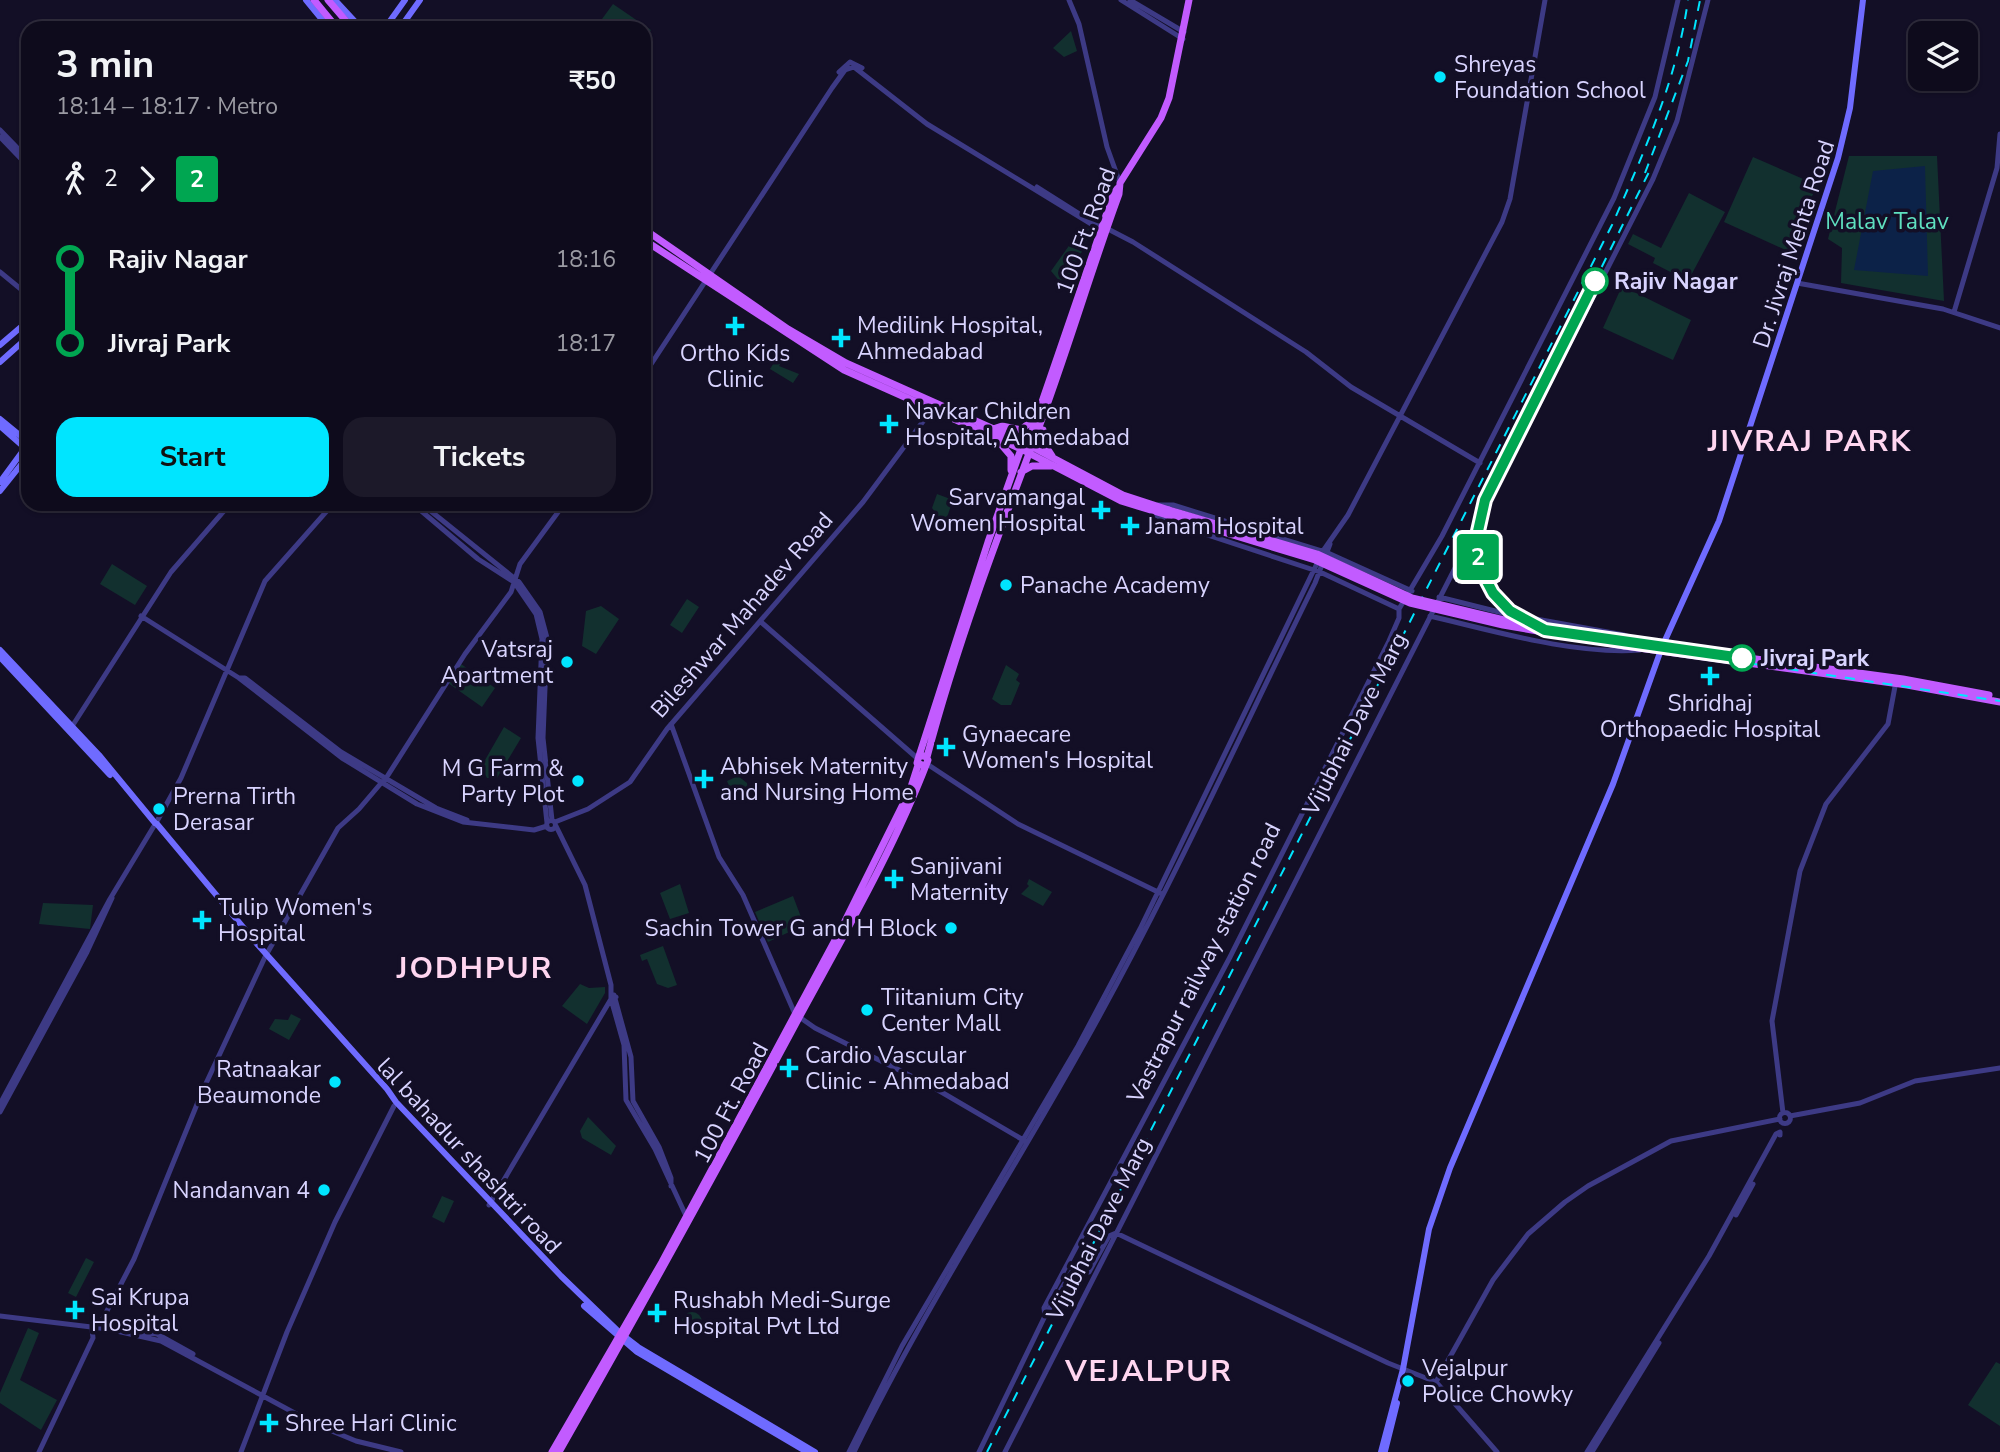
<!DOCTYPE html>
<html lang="en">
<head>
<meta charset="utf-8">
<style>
  body { margin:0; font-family:"Nunito Sans",sans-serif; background:#1c1929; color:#f1f3f6; height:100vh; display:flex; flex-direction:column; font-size:26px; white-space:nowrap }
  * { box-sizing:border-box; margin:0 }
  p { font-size:23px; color:#9b9ba3 }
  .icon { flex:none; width:38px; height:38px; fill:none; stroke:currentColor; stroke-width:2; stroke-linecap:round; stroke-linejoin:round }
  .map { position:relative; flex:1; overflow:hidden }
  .details { position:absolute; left:21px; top:21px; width:630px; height:490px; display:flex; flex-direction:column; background:#0e0b1c; border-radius:21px; box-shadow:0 2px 5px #0004,0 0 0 2px #2e2b3b }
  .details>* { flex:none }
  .badge { padding:0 14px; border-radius:5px; font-size:24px; line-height:46px }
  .buttons { position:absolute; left:1908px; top:21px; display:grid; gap:14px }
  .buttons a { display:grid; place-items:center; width:70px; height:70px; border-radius:14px; background:#0e0b1c; box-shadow:0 2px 5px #0004,0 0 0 2px #2e2b3b; font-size:35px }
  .map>.badge { position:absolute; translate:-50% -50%; box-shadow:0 0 0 4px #fff }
  .legs { display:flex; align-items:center; gap:10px; height:77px; padding:0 35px; font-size:23px }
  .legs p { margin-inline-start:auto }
  .summary { display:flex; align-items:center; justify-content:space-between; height:119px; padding:0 35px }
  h1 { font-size:38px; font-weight:700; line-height:52px }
  .button { display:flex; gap:14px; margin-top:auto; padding:14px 35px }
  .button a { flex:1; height:80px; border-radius:21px; background:#00e5ff; color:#111; font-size:28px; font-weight:700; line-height:80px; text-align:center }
  .button a+a { background:#1c1929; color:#f1f3f6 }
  ul { padding:0 35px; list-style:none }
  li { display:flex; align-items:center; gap:24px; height:84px; font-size:26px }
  li i { display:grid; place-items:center; width:10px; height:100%; margin:0 9px; background:currentColor }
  li i::after { content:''; width:18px; height:18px; margin:-9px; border:5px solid; border-radius:50%; background:#0e0b1c }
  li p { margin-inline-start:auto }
  li:first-child i { background:linear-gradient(#0000 50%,currentColor 0) }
  li:last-child i { background:linear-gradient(currentColor 50%,#0000 0) }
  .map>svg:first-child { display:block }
  .green { fill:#12302f }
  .water { fill:#0c2248 }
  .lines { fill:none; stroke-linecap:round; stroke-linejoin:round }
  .tertiary-tunnel { stroke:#312d47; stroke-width:5; stroke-dasharray:5 2.5; stroke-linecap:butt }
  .tertiary { stroke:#3d3a85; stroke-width:5 }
  .secondary { stroke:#6f6bff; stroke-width:6 }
  .primary { stroke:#c25bff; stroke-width:7 }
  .rail { stroke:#00e5ff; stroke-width:2; stroke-dasharray:10 9; stroke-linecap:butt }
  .primary-bridge { stroke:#c25bff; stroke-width:7 }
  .line-1-casing { stroke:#fff; stroke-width:16 }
  .line-1 { stroke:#00a651; stroke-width:10 }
  .poi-dot { fill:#00e5ff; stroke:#130f26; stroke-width:2.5 }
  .stop-1-dot { fill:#fff; stroke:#00a651; stroke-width:3.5 }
  .labels { text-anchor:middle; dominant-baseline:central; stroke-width:7; stroke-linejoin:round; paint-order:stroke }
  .poi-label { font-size:23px; fill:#d9d4ff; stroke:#130f26; text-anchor:start }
  .park-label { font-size:23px; fill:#5fe0c0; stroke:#130f26 }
  .street-label { font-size:23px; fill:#d9d4ff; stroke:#130f26 }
  .stop-label { font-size:23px; font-weight:bold; fill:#d9d4ff; stroke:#130f26; text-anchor:start }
  .district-label { font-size:30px; font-weight:bold; letter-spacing:2px; fill:#ffd6f0; stroke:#130f26 }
</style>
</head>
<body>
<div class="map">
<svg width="2000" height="1452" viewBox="0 0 2000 1452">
  <rect width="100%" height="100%" fill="#130f26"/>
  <!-- green -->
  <path class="green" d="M613 4 651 30 644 41V28H608L602 19Z
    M1071 31 1077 51 1064 57 1053 48Z
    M1849 156H1937L1944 301 1841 283 1842 248 1828 239Z
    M1753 157 1817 185 1788 251 1724 222Z
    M1689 193 1725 212 1688 281 1653 263 1655 258 1628 244 1633 234 1661 248Z
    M1083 226 1091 230 1066 289 1051 271Z
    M1622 286 1691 320 1673 360 1603 328Z
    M782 350 787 353 779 366 799 374 793 383 770 369Z
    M937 494 953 500 945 523 934 519 936 513 932 508Z
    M112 564 147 586 135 605 100 584Z
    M687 599 699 607 682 633 670 625Z
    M601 606 619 619 596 654 582 646 586 611Z
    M461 664 495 688 482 707 448 683Z
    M1006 665 1019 674 1016 680 1020 683 1011 705H1001L992 699Z
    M504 727 521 738 497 778H487L481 767Z
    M738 776 747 783 748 792 735 801 727 781Z
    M1029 879 1052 892 1043 906 1021 894 1029 886 1027 884Z
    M680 884 689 913 670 919 660 893Z
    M793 896 804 925 768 942 755 912Z
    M43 903 93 905 90 929 39 924Z
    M663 946 677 985 668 988 657 984 647 959 642 961 640 955Z
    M580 984 589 988 605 987V993L587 1024 562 1006Z
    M291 1014 301 1019 289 1040 269 1029 275 1019 288 1020Z
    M588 1117 616 1146 611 1155 582 1138 580 1131Z
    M442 1196 454 1201 444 1223 432 1217Z
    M86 1258 94 1262 76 1297 68 1293Z
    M682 1322a10 10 0 1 1 20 0a10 10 0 1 1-20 0Z
    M28 1328 39 1333 20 1380 57 1400 41 1430 0 1403V1393Z
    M1996 1362 2000 1364V1426L1968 1405Z"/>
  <!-- water -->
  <path class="water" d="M1925 166 1928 276 1854 270 1873 171Z"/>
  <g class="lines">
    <!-- tertiary-tunnel -->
    <path class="tertiary-tunnel" d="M1072 1271 1075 1269 1089 1272"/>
    <!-- tertiary -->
    <path class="tertiary" d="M1069 0 1079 24 1107 147 1120 183
      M1121 0 1183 39
      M1130 0 1184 32
      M839 72 850 62 862 68
      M0 130 28 159
      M0 137 28 166
      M1037 187 1097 225
      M0 272 28 295
      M1797 283 1943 309 2000 328
      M1954 312 1997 168 2000 134
      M644 375 832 88 845 70 854 67 927 124 1093 225 1106 228 1133 242 1306 352 1351 387 1480 463
      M413 504 478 559 514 582 536 614 542 639 538 738 547 823
      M422 504 519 582 540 612 547 638 543 738 552 820
      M1158 505H1173L1328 553 1412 591
      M1151 512 1168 522 1320 572 1399 609
      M1439 597 1503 613 1624 635 1637 640
      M141 616 239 678 342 758 417 804 463 822 534 830 547 826
      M1430 616C1494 631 1574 655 1640 650
      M761 622 917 758
      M239 678H245L341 752 436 808 467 820
      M671 724 719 857 743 895 795 1014 815 1028 931 1086 1025 1141
      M71 728 171 572 230 504
      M927 764 1018 824 1160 893
      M383 783 465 654 511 592 520 564 564 504
      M546.5 825a4.5 4.5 0 1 1 9 0a4.5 4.5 0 1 1-9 0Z
      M555 822 588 809 630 782 667 729 863 502 933 408
      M156 823 181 778 265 581 333 504
      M556 826 585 885 611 985V999L624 1045 626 1100 655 1149 687 1218
      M614 995 631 1057 633 1101 659 1147 671 1178V1186
      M0 1104 110 899 154 826
      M0 1112 87 952 112 898
      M1779.5 1118a5.5 5.5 0 1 1 11 0a5.5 5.5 0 1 1-11 0Z
      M1783 1113 1772 1021 1800 871 1826 804 1888 724 1896 681
      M1790 1116 1860 1103 1915 1081 2000 1068
      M489 1205 611 999 616 997
      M1736 1215 1753 1184
      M1089 1272 1109 1236 1116 1233 1388 1363 1436 1382 1497 1452
      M0 1316 108 1329 161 1341 315 1424 356 1441 401 1452
      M1045 1316 1072 1271
      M98 1328 134 1259 202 1092 265 957 338 828 359 809 382 782
      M111 1328 157 1334 193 1354
      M1436 1382 1493 1280 1528 1234 1565 1202 1588 1186 1671 1141 1780 1119
      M39 1452 93 1338 92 1329
      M241 1452 287 1332 335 1222 394 1106
      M849 1452 902 1346 1078 1046 1140 929 1323 551 1348 515 1502 222 1510 199 1545 0
      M854 1452C921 1314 1005 1185 1080 1051 1166 899 1238 739 1315 583L1330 544
      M979 1452 1045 1316 1044 1308 1230 957 1389 641 1399 618V609L1442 536 1614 198 1655 97 1678 0
      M1005 1452 1653 179 1677 121 1708 0
      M1587 1452 1709 1256 1776 1134 1780 1132V1135
      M1592 1452 1659 1343"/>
    <!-- secondary -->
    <path class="secondary" d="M306 0 329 28
      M335 0 361 28
      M385 28 405 0
      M400 28 420 0
      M0 345 28 321
      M0 362 28 337
      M0 419 28 442
      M0 426 25 448 0 482
      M0 491 28 456
      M0 650 99 755 155 823
      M0 657 110 775
      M157 824 258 945 387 1089 396 1102 561 1276 621 1334 638 1347 815 1452
      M584 1306 637 1352 807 1452
      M1385 1451 1397 1403
      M1381 1452 1403 1369 1429 1229 1450 1168 1613 784 1662 647 1719 521 1838 158 1850 108 1863 0"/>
    <!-- primary -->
    <path class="primary" d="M314 0 337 28
      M328 0 352 28
      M644 229 788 329 846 363 1025 443 1123 495 1169 510
      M644 240 844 370 1021 449 1121 501 1167 515
      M993 429 1002 426 1021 430 1035 418
      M1043 430 1041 439 1052 456
      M999 442 1011 456V470
      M1021 472 1032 466H1051
      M1625 641 1903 679 1989 695
      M1624 646 1907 685 2000 702
      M919 756 988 542 1021 449 1032 431 1114 192 1118 188
      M927 757C956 647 996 541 1036 435 1066 356 1090 273 1119 194L1120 183 1161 118 1169 98 1189 0
      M552 1452 662 1262 840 931 910 790 918 765
      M559 1452C640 1310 718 1168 795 1025 842 938 893 852 928 760L925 756H919L917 763 925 766"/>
    <!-- rail -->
    <path class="rail" d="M1645 173 1688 61 1700 0
      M1482 495C1460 549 1482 607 1536 631L2000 701
      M1483 505 1652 166
      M987 1452 1612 225C1644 152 1677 80 1688 0"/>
    <!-- primary-bridge -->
    <path class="primary-bridge" d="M1169 510 1317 554 1412 598 1504 620 1625 641
      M1167 515 1315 560 1410 603 1503 625 1624 646"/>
  </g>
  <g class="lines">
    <defs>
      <path id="line-1" d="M1595 281 1485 500 1476 540 1482 572 1493 593 1510 611 1545 630 1742 658"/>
    </defs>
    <!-- line-1 casing -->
    <use href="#line-1" class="line-1-casing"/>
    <!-- line-1 -->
    <use href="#line-1" class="line-1"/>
  </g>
  <!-- markers -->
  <g class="poi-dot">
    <circle cx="1440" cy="77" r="7"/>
    <path d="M731.5 315.5h7v7h7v7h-7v7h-7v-7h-7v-7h7z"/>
    <path d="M837.5 327.5h7v7h7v7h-7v7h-7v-7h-7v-7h7z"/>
    <path d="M885.5 413.5h7v7h7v7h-7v7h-7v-7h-7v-7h7z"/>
    <path d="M1097.5 499.5h7v7h7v7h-7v7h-7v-7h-7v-7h7z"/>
    <path d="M1126.5 515.5h7v7h7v7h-7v7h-7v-7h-7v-7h7z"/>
    <circle cx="1006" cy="585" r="7"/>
    <circle cx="567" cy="662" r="7"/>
    <path d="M1706.5 665.5h7v7h7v7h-7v7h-7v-7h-7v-7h7z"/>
    <path d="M942.5 736.5h7v7h7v7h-7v7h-7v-7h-7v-7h7z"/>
    <path d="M700.5 768.5h7v7h7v7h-7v7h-7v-7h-7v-7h7z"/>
    <circle cx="578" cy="781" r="7"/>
    <circle cx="159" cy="809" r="7"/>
    <path d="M890.5 868.5h7v7h7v7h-7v7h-7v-7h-7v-7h7z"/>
    <path d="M198.5 909.5h7v7h7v7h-7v7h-7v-7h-7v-7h7z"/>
    <circle cx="951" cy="928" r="7"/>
    <circle cx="867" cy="1010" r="7"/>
    <path d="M785.5 1057.5h7v7h7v7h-7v7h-7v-7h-7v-7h7z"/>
    <circle cx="335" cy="1082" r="7"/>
    <circle cx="324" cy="1190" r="7"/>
    <path d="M71.5 1299.5h7v7h7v7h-7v7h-7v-7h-7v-7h7z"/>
    <path d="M653.5 1302.5h7v7h7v7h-7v7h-7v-7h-7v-7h7z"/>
    <circle cx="1408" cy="1381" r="7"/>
    <path d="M265.5 1412.5h7v7h7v7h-7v7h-7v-7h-7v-7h7z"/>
  </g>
  <g class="stop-1-dot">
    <circle cx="1595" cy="281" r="12"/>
    <circle cx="1742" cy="658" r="12"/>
  </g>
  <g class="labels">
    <!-- poi labels -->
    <g class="poi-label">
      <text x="1454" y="64">Shreyas<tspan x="1454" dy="26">Foundation School</tspan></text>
      <text x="857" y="325">Medilink Hospital,<tspan x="857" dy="26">Ahmedabad</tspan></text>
      <text x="735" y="353" text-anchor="middle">Ortho Kids<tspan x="735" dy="26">Clinic</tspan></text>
      <text x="905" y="411">Navkar Children<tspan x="905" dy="26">Hospital, Ahmedabad</tspan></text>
      <text x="1085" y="497" text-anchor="end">Sarvamangal<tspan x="1085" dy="26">Women Hospital</tspan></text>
      <text x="1146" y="526">Janam Hospital</text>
      <text x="1020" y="585">Panache Academy</text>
      <text x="553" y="649" text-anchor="end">Vatsraj<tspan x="553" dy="26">Apartment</tspan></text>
      <text x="1710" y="703" text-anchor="middle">Shridhaj<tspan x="1710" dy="26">Orthopaedic Hospital</tspan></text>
      <text x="962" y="734">Gynaecare<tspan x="962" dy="26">Women's Hospital</tspan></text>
      <text x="720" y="766">Abhisek Maternity<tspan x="720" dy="26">and Nursing Home</tspan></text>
      <text x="564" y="768" text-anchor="end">M G Farm &amp;<tspan x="564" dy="26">Party Plot</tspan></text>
      <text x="173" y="796">Prerna Tirth<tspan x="173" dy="26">Derasar</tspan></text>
      <text x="910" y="866">Sanjivani<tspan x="910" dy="26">Maternity</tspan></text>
      <text x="218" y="907">Tulip Women's<tspan x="218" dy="26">Hospital</tspan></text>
      <text x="937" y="928" text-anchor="end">Sachin Tower G and H Block</text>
      <text x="881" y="997">Tiitanium City<tspan x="881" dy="26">Center Mall</tspan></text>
      <text x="805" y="1055">Cardio Vascular<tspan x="805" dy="26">Clinic - Ahmedabad</tspan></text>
      <text x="321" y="1069" text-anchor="end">Ratnaakar<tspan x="321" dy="26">Beaumonde</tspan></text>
      <text x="310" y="1190" text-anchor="end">Nandanvan 4</text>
      <text x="91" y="1297">Sai Krupa<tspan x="91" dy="26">Hospital</tspan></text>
      <text x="673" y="1300">Rushabh Medi-Surge<tspan x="673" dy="26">Hospital Pvt Ltd</tspan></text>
      <text x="1422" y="1368">Vejalpur<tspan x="1422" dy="26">Police Chowky</tspan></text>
      <text x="285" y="1423">Shree Hari Clinic</text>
    </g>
    <!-- park labels -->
    <g class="park-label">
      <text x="1887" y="221">Malav Talav</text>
    </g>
    <!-- street labels -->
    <g class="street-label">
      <text transform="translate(1086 231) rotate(-70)">100 Ft. Road</text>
      <text transform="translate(1794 244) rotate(-72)">Dr. Jivraj Mehta Road</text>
      <text transform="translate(742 615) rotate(-49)">Bileshwar Mahadev Road</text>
      <text transform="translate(1355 724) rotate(-63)">Vijubhai Dave Marg</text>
      <text transform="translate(1204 963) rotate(-63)">Vastrapur railway station road</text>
      <text transform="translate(731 1103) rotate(-62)">100 Ft. Road</text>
      <text transform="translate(469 1156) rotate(47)">lal bahadur shashtri road</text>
      <text transform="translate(1099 1229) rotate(-63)">Vijubhai Dave Marg</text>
    </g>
    <!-- stop labels -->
    <g class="stop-label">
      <text x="1614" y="281">Rajiv Nagar</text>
      <text x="1761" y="658">Jivraj Park</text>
    </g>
    <!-- district labels -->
    <g class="district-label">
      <text x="1810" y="441">JIVRAJ PARK</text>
      <text x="475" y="968">JODHPUR</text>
      <text x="1149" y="1371">VEJALPUR</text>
    </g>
  </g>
</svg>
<div class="buttons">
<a><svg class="icon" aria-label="layers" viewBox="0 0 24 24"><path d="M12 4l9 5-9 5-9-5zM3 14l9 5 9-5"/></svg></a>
</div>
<b class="badge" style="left:1478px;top:557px;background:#00a651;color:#fff">2</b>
<section class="details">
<div class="summary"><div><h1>3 min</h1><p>18:14 – 18:17 · Metro</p></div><b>₹50</b></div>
<div class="legs"><svg class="icon" aria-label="walk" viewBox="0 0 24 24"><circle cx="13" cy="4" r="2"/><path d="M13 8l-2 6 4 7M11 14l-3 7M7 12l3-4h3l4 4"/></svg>2<svg class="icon" aria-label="forward" viewBox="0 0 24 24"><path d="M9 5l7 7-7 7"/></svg><b class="badge" style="background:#00a651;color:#fff">2</b></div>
<ul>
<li><i style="color:#00a651"></i><b>Rajiv Nagar</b><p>18:16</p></li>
<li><i style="color:#00a651"></i><b>Jivraj Park</b><p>18:17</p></li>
</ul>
<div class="button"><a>Start</a><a>Tickets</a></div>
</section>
</div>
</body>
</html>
